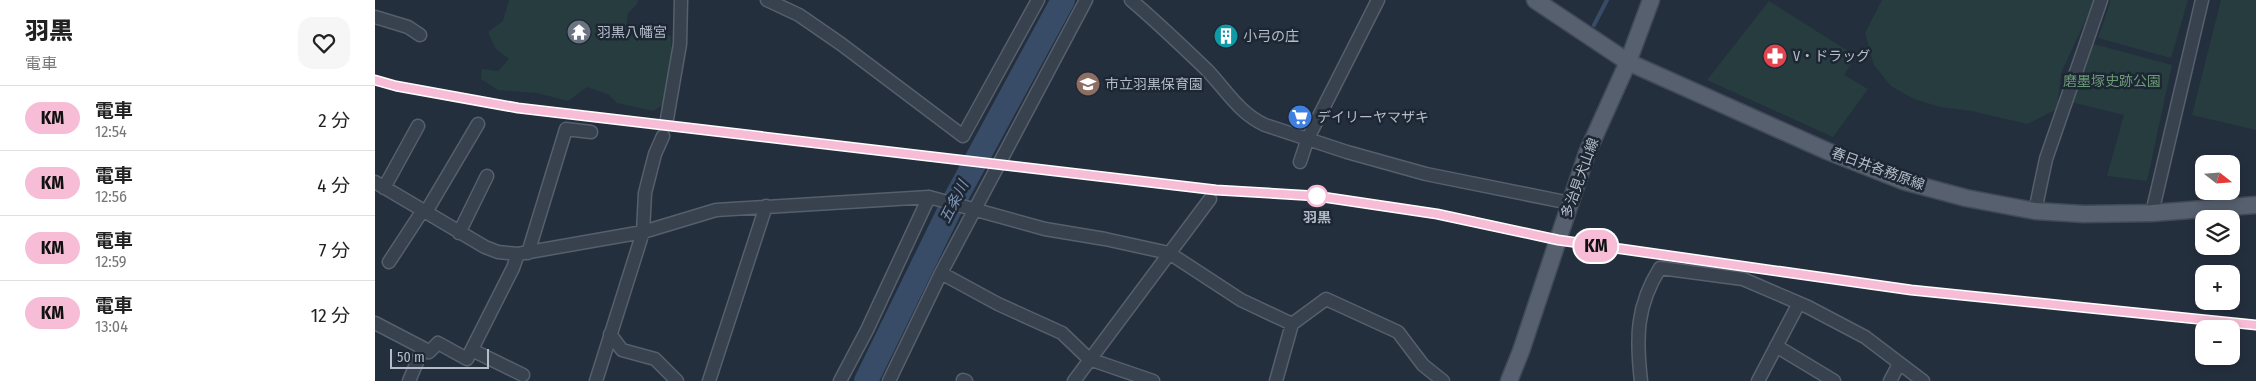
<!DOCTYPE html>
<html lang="ja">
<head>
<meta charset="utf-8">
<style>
  body { margin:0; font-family:"Fira Sans Condensed","Noto Sans JP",sans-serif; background:#f6f6f6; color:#222; height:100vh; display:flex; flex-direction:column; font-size:19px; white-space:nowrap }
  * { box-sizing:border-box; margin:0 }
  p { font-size:16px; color:#767676 }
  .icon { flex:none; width:28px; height:28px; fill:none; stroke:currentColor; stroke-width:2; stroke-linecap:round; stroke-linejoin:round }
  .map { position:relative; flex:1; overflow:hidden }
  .details { display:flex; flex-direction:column; background:#fff; width:375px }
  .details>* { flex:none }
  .badge { padding:0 10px; border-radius:16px; font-size:18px; line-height:32px }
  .needle { width:32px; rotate:107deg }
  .fabs { position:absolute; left:1820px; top:155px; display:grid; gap:10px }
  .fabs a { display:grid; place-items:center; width:45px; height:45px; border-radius:10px; background:#fff; box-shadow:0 2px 8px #0003; font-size:25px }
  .scale { position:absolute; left:15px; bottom:12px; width:99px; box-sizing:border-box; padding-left:5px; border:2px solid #b4bcc9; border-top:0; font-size:14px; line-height:18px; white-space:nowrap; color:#b4bcc9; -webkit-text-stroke:4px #1d2633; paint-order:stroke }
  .map>.badge { position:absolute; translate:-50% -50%; box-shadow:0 0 0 2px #fff }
  .round { display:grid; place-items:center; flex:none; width:52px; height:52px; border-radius:15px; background:#f6f6f6 }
  .summary { display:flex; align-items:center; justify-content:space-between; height:85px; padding:0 25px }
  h1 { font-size:24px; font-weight:800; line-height:38px }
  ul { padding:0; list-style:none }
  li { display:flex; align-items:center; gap:15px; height:65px; padding:0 25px; border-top:1px solid #e0e0e0 }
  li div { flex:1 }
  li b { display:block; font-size:19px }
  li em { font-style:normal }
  li .badge { min-width:55px; font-weight:700; text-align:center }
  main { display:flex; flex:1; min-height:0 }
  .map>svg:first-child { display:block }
  .green { fill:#263c3f }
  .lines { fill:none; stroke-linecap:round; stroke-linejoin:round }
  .stream { stroke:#394c67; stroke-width:4 }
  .river { stroke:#394c67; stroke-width:24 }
  .minor-casing { stroke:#565f6c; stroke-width:15 }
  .major-casing { stroke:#414a57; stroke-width:19 }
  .minor { stroke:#38414e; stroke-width:12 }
  .major { stroke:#56606e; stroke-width:16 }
  .rail { stroke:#5a6575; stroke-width:4; stroke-dasharray:5 5; stroke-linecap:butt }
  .line-casing { stroke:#fff; stroke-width:11 }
  .line { stroke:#f7bdd7; stroke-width:8 }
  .stop-dot { fill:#fff; stroke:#f7bdd7; stroke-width:2.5 }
  .labels { text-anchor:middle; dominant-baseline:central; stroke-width:5; stroke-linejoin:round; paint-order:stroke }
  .poi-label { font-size:14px; fill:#b4bcc9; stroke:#1d2633; text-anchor:start }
  .park-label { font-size:14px; fill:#6b9a76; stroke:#1d2633 }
  .street-label { font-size:14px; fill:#b4bcc9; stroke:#1d2633 }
  .stop-label { font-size:14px; font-weight:bold; fill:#b4bcc9; stroke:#1d2633 }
  .water-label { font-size:15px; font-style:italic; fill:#7c92b1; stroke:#1d2633 }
</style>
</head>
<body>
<main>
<section class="details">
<div class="summary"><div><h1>羽黒</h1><p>電車</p></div><a class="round"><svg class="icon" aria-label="heart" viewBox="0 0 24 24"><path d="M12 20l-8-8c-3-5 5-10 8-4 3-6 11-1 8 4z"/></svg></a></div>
<ul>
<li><span class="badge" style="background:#f7bdd7;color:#111">KM</span><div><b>電車</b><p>12:54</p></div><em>2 分</em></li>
<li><span class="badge" style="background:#f7bdd7;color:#111">KM</span><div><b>電車</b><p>12:56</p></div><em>4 分</em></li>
<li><span class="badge" style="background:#f7bdd7;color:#111">KM</span><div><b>電車</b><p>12:59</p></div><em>7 分</em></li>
<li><span class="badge" style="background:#f7bdd7;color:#111">KM</span><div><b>電車</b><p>13:04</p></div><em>12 分</em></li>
</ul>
</section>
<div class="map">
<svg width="1881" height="381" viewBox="0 0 1881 381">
  <rect width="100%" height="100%" fill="#242f3e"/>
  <!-- green -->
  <path class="green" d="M134 0H263L262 4 253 13 251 27 296 36 297 63 291 81V103L278 111 242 103 233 94 212 87 193 101 162 93 123 90 106 79 107 69 123 71 134 59 120 48 113 32 128 21Z
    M1507 0H1720L1686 73 1682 109 1652 124 1597 111 1565 107 1539 99 1516 86 1499 65 1490 33Z
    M1736 0H1813L1796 58 1723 38Z
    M1846 0H1881V130L1817 115Z
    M1394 1 1481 56 1469 75 1493 89 1458 137 1332 80Z
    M1715 43 1797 65 1772 181 1732 176 1749 115 1696 102Z"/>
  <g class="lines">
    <!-- stream -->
    <path class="stream" d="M1219 25 1232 0"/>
    <!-- river -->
    <path class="river" d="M491 381 578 203 688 0"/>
    <defs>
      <path id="minor" d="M392 0 424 15 466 44 588 136 663 0
        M756 0C782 22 807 46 832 70 851 90 864 113 890 125L972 152 1051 174 1195 203
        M0 17 33 27 45 35
        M292 119 305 44 306 0
        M925 162 933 138 1003 0
        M0 182 110 247 123 252 143 254 268 232 341 210 554 197 670 229 730 239 794 253 866 300 917 324
        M9 188 43 126
        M1660 211 1671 159 1726 0
        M51 212 103 124
        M1777 213 1827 0
        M84 233 112 176
        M153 253 191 129 216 132
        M14 262 48 210
        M566 273 623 304 687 333 714 359 778 381
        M0 323 48 348
        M235 334 247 350 280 359 302 381
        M1401 346 1459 381
        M97 350 148 375
        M588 380 591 381
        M34 381 48 348 54 352 63 343 92 359 138 268 143 254
        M221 381 268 232 270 193 280 154 288 136
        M334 381 391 206
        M465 381 492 330 554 197
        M514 381 566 273 711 0
        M699 381 835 199
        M901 381 917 324 951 299 1023 332 1048 365 1068 381
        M1266 381C1261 338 1261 306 1285 268L1368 279 1433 307 1490 337 1548 381
        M1383 381 1424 303
        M1515 381 1524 364"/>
      <path id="major" d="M1160 0 1253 62 1452 151 1528 181 1591 198 1660 211 1709 214 1777 213 1881 205
        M1134 381 1146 351 1212 153 1253 62 1276 0"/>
    </defs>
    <!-- minor casing -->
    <use href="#minor" class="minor-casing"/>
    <!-- major casing -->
    <use href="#major" class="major-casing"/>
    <!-- minor -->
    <use href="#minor" class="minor"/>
    <!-- major -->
    <use href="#major" class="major"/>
    <!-- rail -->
    <path class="rail" d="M0 80 21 86 143 108 841 190 941 196 1062 214 1183 241 1536 290 1881 325"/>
  </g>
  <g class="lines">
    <defs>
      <path id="line" d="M0 80 21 86 143 108 841 190 941 196 1062 214 1183 240 1536 290 1881 325"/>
    </defs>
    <!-- line casing -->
    <use href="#line" class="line-casing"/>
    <!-- line -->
    <use href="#line" class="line"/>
  </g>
  <!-- icons -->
  <defs>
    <symbol id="temple-disc" viewBox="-11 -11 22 22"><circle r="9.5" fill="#6b7280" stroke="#1d2633"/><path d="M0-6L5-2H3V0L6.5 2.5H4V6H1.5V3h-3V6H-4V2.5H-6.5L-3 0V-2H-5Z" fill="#fff"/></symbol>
    <symbol id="building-disc" viewBox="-11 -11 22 22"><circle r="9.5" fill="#0f9aa8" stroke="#1d2633"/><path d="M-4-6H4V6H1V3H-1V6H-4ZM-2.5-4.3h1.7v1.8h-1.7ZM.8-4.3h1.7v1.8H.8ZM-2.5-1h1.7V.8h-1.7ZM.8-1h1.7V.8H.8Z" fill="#fff"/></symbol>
    <symbol id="pharmacy-disc" viewBox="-11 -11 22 22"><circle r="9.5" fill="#e0444e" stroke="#1d2633"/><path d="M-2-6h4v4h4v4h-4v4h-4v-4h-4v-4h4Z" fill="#fff"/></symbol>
    <symbol id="school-disc" viewBox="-11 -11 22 22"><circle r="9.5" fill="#8d6e63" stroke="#1d2633"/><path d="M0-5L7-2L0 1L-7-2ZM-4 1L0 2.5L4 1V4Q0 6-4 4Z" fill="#fff"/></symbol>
    <symbol id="supermarket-disc" viewBox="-11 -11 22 22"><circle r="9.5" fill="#3f7fe0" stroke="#1d2633"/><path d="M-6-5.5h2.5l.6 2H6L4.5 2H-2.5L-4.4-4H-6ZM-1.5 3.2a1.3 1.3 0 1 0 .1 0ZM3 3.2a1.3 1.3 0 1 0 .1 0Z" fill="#fff"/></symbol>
  </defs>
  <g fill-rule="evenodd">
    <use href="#temple-disc" x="190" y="18" width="28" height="28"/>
    <use href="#building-disc" x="837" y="22" width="28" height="28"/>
    <use href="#pharmacy-disc" x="1386" y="42" width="28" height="28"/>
    <use href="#school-disc" x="699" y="70" width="28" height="28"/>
    <use href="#supermarket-disc" x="911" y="103" width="28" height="28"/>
  </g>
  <!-- markers -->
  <circle class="stop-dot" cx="942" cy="196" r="10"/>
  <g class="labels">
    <!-- poi labels -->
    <g class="poi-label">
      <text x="222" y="32">羽黒八幡宮</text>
      <text x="868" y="36">小弓の庄</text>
      <text x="1418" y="56">V・ドラッグ</text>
      <text x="730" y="84">市立羽黒保育園</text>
      <text x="942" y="117">デイリーヤマザキ</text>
    </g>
    <!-- park labels -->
    <g class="park-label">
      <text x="1737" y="81">磨墨塚史跡公園</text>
    </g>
    <!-- street labels -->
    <g class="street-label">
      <text transform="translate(1503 169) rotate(20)">春日井各務原線</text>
      <text transform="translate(1205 178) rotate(-70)">多治見犬山線</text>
    </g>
    <!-- stop labels -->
    <g class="stop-label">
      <text x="942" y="217">羽黒</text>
    </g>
    <!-- water labels -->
    <g class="water-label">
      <text transform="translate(579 202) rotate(-63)">五条川</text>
    </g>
  </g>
</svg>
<div class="fabs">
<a><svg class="needle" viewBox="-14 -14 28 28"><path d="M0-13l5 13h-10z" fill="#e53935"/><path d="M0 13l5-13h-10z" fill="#767676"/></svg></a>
<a><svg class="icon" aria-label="layers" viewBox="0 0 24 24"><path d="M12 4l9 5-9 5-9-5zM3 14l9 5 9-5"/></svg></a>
<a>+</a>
<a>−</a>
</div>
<div class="scale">50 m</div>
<b class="badge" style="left:1221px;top:246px;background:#f7bdd7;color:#111">KM</b>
</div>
</main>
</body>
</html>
